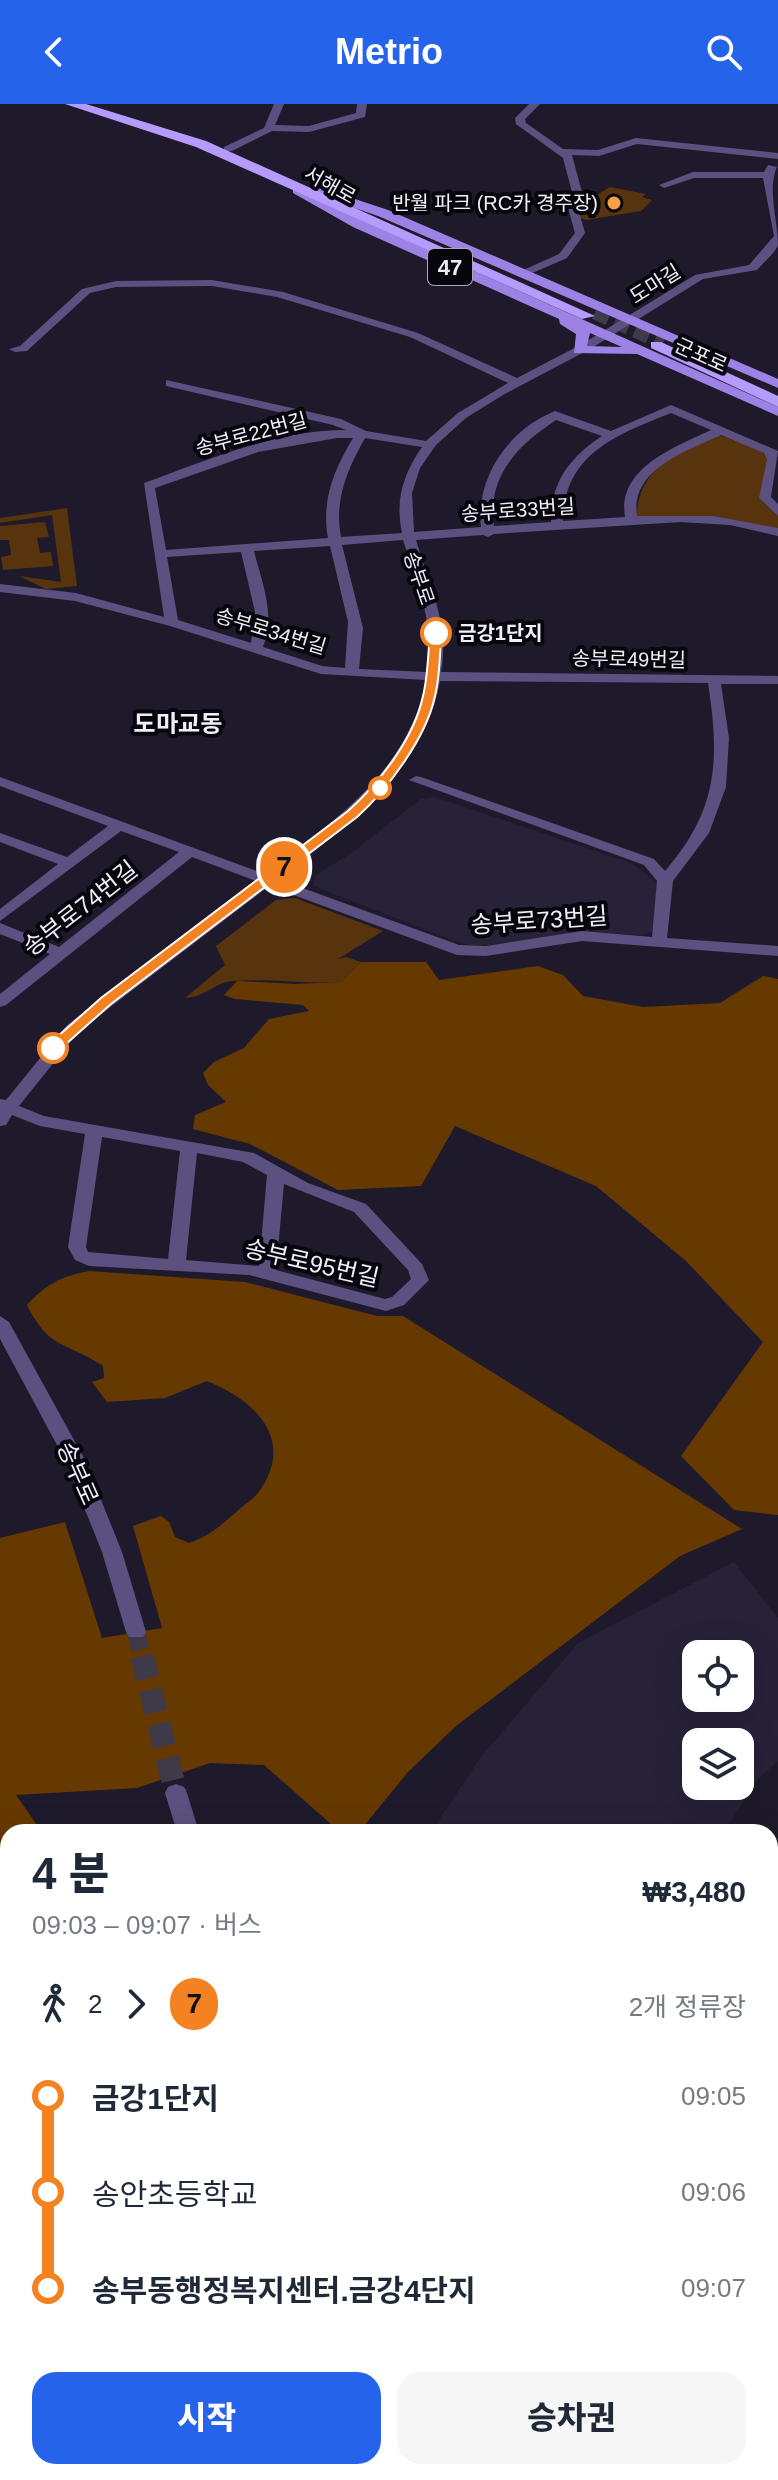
<!DOCTYPE html>
<html lang="ko">
<head>
<meta charset="utf-8">
<style>
  body { margin:0; font-family:Arial,"Noto Sans KR",sans-serif; background:#f6f6f7; color:#1f2937; height:100vh; display:flex; flex-direction:column; font-size:30px; white-space:nowrap }
  * { box-sizing:border-box; margin:0 }
  p { font-size:26px; color:#747a83 }
  .icon { flex:none; width:44px; height:44px; fill:none; stroke:currentColor; stroke-width:2; stroke-linecap:round; stroke-linejoin:round }
  .map { position:relative; flex:1; overflow:hidden }
  .details { position:absolute; left:0px; top:1720px; width:778px; height:656px; display:flex; flex-direction:column; background:#fff; border-radius:24px 24px 0 0; box-shadow:0 8px 32px #0002 }
  .details>* { flex:none }
  .badge { padding:0 16px; border-radius:26px; font-size:28px; line-height:52px }
  .buttons { position:absolute; left:682px; top:1536px; display:grid; gap:16px }
  .buttons a { display:grid; place-items:center; width:72px; height:72px; border-radius:16px; background:#fff; box-shadow:0 8px 32px #0002; font-size:40px }
  .map>.badge { position:absolute; translate:-50% -50%; box-shadow:0 0 0 4px #fff }
  .legs { display:flex; align-items:center; gap:12px; height:88px; padding:0 32px; font-size:26px }
  .legs p { margin-inline-start:auto }
  .overview { display:flex; align-items:center; justify-content:space-between; height:136px; padding:0 32px }
  h1 { font-size:44px; font-weight:800; line-height:60px }
  .action { display:flex; gap:16px; margin-top:auto; padding:16px 32px }
  .action a { flex:1; height:92px; border-radius:24px; background:#2563eb; color:#fff; font-size:32px; font-weight:800; line-height:92px; text-align:center }
  .action a+a { background:#f6f6f7; color:#1f2937 }
  ul { padding:0 32px; list-style:none }
  li { display:flex; align-items:center; gap:28px; height:96px; font-size:30px }
  li i { display:grid; place-items:center; width:12px; height:100%; margin:0 10px; background:currentColor }
  li i::after { content:''; width:20px; height:20px; margin:-10px; border:6px solid; border-radius:50%; background:#fff }
  li p { margin-inline-start:auto }
  li:first-child i { background:linear-gradient(#0000 50%,currentColor 0) }
  li:last-child i { background:linear-gradient(currentColor 50%,#0000 0) }
  header { display:flex; justify-content:space-between; align-items:center; height:104px; padding:0 32px; background:#2563eb; color:#fff; font-size:36px; font-weight:800 }
  .map>svg:first-child { display:block }
  .built { fill:#282239; fill-rule:evenodd }
  .green { fill:#57340e }
  .forest { fill:#663900 }
  .lines { fill:none; stroke-linecap:round; stroke-linejoin:round }
  .minor-tunnel-far1 { stroke:#3e3a4a; stroke-width:18; stroke-dasharray:18 9; stroke-linecap:butt }
  .minor-tunnel { stroke:#3e3a4a; stroke-width:23; stroke-dasharray:23 12; stroke-linecap:butt }
  .highway-tunnel { stroke:#3e3a4a; stroke-width:15; stroke-dasharray:15 7; stroke-linecap:butt }
  .minor { fill:#5c5080; fill-rule:evenodd }
  .major { fill:#9d82e6; fill-rule:evenodd }
  .highway { fill:#b49bfc; fill-rule:evenodd }
  .line-1 { fill:#f58220; stroke:#fff; stroke-width:2 }
  .poi-dot { fill:#f7a149; stroke:#08060d; stroke-width:3 }
  .stop-1-dot { fill:#fff; stroke:#f58220; stroke-width:4 }
  .labels { text-anchor:middle; dominant-baseline:central; stroke-width:8; stroke-linejoin:round; paint-order:stroke }
  .far-street-label { font-size:20px; fill:#f0eefa; stroke:#08060d }
  .far-poi-label { font-size:20px; fill:#f0eefa; stroke:#08060d; text-anchor:end }
  .far-stop-label { font-size:20px; font-weight:bold; fill:#f0eefa; stroke:#08060d; text-anchor:start }
  .shield { fill:#08060d; stroke:#aaa8b3; stroke-width:2 }
  .shield-label { font-size:22px; font-weight:bold; fill:#f0eefa }
  .far-quarter-label { font-size:24px; font-weight:bold; fill:#f0eefa; stroke:#08060d }
  .street-label { font-size:24px; fill:#f0eefa; stroke:#08060d }
</style>
</head>
<body>
<header><svg class="icon" aria-label="back" viewBox="0 0 24 24"><path d="M15 5l-7 7 7 7"/></svg>Metrio<svg class="icon" aria-label="search" viewBox="0 0 24 24"><circle cx="10" cy="10" r="6"/><path d="M15 15l6 6"/></svg></header>
<div class="map">
<svg width="778" height="2376" viewBox="0 0 778 2376">
  <rect width="100%" height="100%" fill="#1e1a2b"/>
  <!-- built -->
  <path class="built" d="M435 693 631 759 659 780 652 828 640 831 589 828 477 842 460 839 313 782 316 771 350 750 421 695Z
    M734 1458 778 1514V1657L758 1675 724 1728H431L481 1653 578 1539ZM696 1550H740V1594H696ZM696 1638H740V1682H696Z"/>
  <!-- green -->
  <path class="green" d="M578 80 589 96 610 83 646 90 642 93 652 96 641 107 586 116 581 114 577 101Z
    M719 331 763 347 767 354 760 395 778 412V432C731 416 685 417 636 420 637 361 673 353 719 331Z
    M67 404 77 482 46 485 19 472 61 478 52 411 0 419V414Z
    M45 418 49 433 37 434 40 449 51 448 53 462 3 466 1 453 11 451 9 436H0V422Z
    M295 794 383 827 338 855 346 853 361 858 341 878C306 880 266 874 232 877 215 879 202 894 185 894L225 861 216 842 276 796Z"/>
  <!-- forest -->
  <path class="forest" d="M361 858H426L439 876 538 862 563 871 583 892 643 903 720 899 763 872 778 875V1411L734 1406 681 1352 763 1238 686 1157 596 1082 455 1022 421 1082 338 1086 250 1040 193 1025 195 1011 226 998 208 981 203 969 214 958 244 944 269 915 309 907 303 901 235 895 224 891 237 877 296 880 341 878Z
    M89 1167 245 1178 377 1212H403L742 1425 680 1452 456 1622 408 1668 359 1728H340L264 1661 210 1659 137 1684 16 1691 37 1721 35 1728H8V1764L0 1760V1434L65 1418 102 1534 162 1524 133 1422 161 1412 169 1418 175 1433 189 1439C209 1432 219 1423 235 1409 242 1402 252 1396 258 1389 297 1336 255 1296 207 1277L165 1294 107 1298 92 1278 104 1274 103 1262C66 1237 50 1247 27 1201 46 1180 62 1172 89 1167Z
    M0 1888 8 1890V2080L0 2089Z
    M770 2026 778 2028V2376H421L423 2368H770Z"/>
  <g class="lines">
    <!-- minor-tunnel-far1 -->
    <path class="minor-tunnel-far1" d="M136 1528 142 1554"/>
    <!-- minor-tunnel -->
    <path class="minor-tunnel" d="M142 1552 176 1689"/>
    <!-- highway-tunnel -->
    <path class="highway-tunnel" d="M595 208 663 239"/>
    <!-- minor -->
    <path class="minor" d="M274 0H284L275 21 309 22 356 9 357 0H367L365 13 309 28 272 27 232 47H224V43L264 24Z
      M529 0H540L525 15 526 19 563 45 598 46 636 34 778 49V55L637 40 599 52 572 51 583 92 578 104 585 129 567 154 523 173 517 170 519 168 559 150 575 129 568 104 573 92 563 54 516 20 515 14Z
      M768 61 777 63C767 83 778 119 778 141 775 149 763 159 757 166L703 175 590 245 503 291 466 314 436 341 420 364 412 389 414 428 481 423C475 374 509 325 555 307L611 327 671 301 778 347 771 393 778 400V412L759 394 767 355 764 349 721 331C687 347 630 365 637 412H713L778 424V432L730 421 680 418 494 430 488 433 483 431 416 436C429 480 450 521 441 568L778 572V580H721L729 634 726 683 709 729 673 777 667 834 778 842V852L582 837 486 852 457 851 269 782 79 927 19 1002 44 1012 254 1049 308 1079 366 1100 422 1160 429 1176 404 1201 386 1207 249 1171 89 1162 75 1156 68 1143 85 1030 40 1022 12 1011 6 1021 0 1022V995L6 996 67 921 256 777 192 753 6 901 0 903V890L50 850 0 830V819L59 843 179 748 121 727 0 817V805L58 760 0 738V729L67 753 108 722 0 682V673L265 770C333 718 409 667 426 576L321 570 170 522 75 497 0 488V480L76 489 164 513 144 379C207 356 276 326 346 326L333 321 166 282V276L341 315 366 327 426 337 458 309 508 279 410 233 277 193 212 182 116 183 90 189 27 247 15 248 9 245 20 242 82 185 116 177 212 176 283 188 418 229 517 274 582 240 695 171 749 161 774 132 763 74H694L664 84 659 81 693 68H764ZM671 309 711 326C675 343 617 364 625 413L563 417C564 350 616 331 671 309ZM556 316 602 332C569 354 551 378 551 418L494 422C487 372 517 342 556 316ZM337 334H353C334 366 321 396 328 434L166 446 155 384 258 348ZM365 334 422 343C403 371 395 395 402 429L341 433C334 396 347 366 365 334ZM403 436C417 480 436 522 427 568L359 565 363 524 342 441ZM330 442 348 518 345 564 322 562 263 543C276 511 262 479 254 447ZM241 448 255 508 251 539 178 516 167 453ZM440 577 708 579C720 656 718 706 665 767L654 755 421 673 416 672 409 676 644 761 657 777 652 833 582 827 486 842 459 841 278 775C347 721 423 669 440 577ZM102 1033 180 1047 168 1155 88 1148 86 1143ZM197 1049 243 1058 267 1071 259 1162 186 1156ZM284 1080 354 1108 408 1166 411 1175 392 1193 385 1195 276 1166Z
      M0 1212 9 1218 85 1356 122 1448 146 1528 143 1533H129L126 1528 102 1448 65 1356 0 1235Z
      M176 1680 184 1683 187 1689 199 1728H177L165 1689 168 1683Z
      M356 2368H382L384 2376H358Z"/>
    <!-- major -->
    <path class="major" d="M298 82 363 117 778 303V312L637 250 574 249 576 230 560 220 559 215 353 123 293 89V83ZM590 229 622 243 587 242Z
      M322 84 388 106 778 275V284L378 112 317 91V85Z"/>
    <!-- highway -->
    <path class="highway" d="M65 0H86L206 37 595 212 582 215 196 43Z
      M651 238H661L778 292V303L651 244Z
      M0 1791 8 1793V1817L0 1815Z
      M0 1858 8 1860V1886L0 1884Z
      M770 1948 778 1949V1975L770 1974Z
      M770 1986 778 1987V2015L770 2014Z"/>
  </g>
  <!-- line-1 -->
  <path class="line-1" d="M436 526 441 529C440 550 440 572 435 592 426 634 388 685 357 713L111 900 58 947H48V941L101 894 348 707C379 679 414 635 423 592 428 572 428 550 430 529Z"/>
  <!-- markers -->
  <circle class="poi-dot" cx="614" cy="99" r="8"/>
  <g class="stop-1-dot">
    <circle cx="436" cy="529" r="14"/>
    <circle cx="380" cy="684" r="10"/>
    <circle cx="53" cy="944" r="14"/>
  </g>
  <g class="labels">
    <!-- far-street labels -->
    <g class="far-street-label">
      <text transform="translate(330 81) rotate(29)">서해로</text>
      <text transform="translate(655 180) rotate(-32)">도마길</text>
      <text transform="translate(701 251) rotate(24)">군포로</text>
      <text transform="translate(251 330) rotate(-15)">송부로22번길</text>
      <text transform="translate(518 406) rotate(-4)">송부로33번길</text>
      <text transform="translate(419 474) rotate(71)">송부로</text>
      <text transform="translate(271 527) rotate(17)">송부로34번길</text>
      <text transform="translate(629 555) rotate(1)">송부로49번길</text>
    </g>
    <!-- far-poi labels -->
    <g class="far-poi-label">
      <text x="598" y="99">반월 파크 (RC카 경주장)</text>
    </g>
    <!-- far-stop labels -->
    <g class="far-stop-label">
      <text x="458" y="529">금강1단지</text>
    </g>
    <!-- shield labels -->
    <rect class="shield" x="428" y="145" width="44" height="36" rx="6"/>
    <g class="shield-label">
      <text x="450" y="163">47</text>
    </g>
    <!-- far-quarter labels -->
    <g class="far-quarter-label">
      <text x="178" y="619">도마교동</text>
    </g>
    <!-- street labels -->
    <g class="street-label">
      <text transform="translate(80 804) rotate(-38)">송부로74번길</text>
      <text transform="translate(539 816) rotate(-4)">송부로73번길</text>
      <text transform="translate(312 1159) rotate(13)">송부로95번길</text>
      <text transform="translate(78 1369) rotate(66)">송부로</text>
    </g>
  </g>
</svg>
<div class="buttons">
<a><svg class="icon" aria-label="locate" viewBox="0 0 24 24"><circle cx="12" cy="12" r="6"/><path d="M12 2v4M12 18v4M2 12h4M18 12h4"/></svg></a>
<a><svg class="icon" aria-label="layers" viewBox="0 0 24 24"><path d="M12 4l9 5-9 5-9-5zM3 14l9 5 9-5"/></svg></a>
</div>
<b class="badge" style="left:284px;top:763px;background:#f58220;color:#111">7</b>
<section class="details">
<div class="overview"><div><h1>4 분</h1><p>09:03 – 09:07 · 버스</p></div><b>₩3,480</b></div>
<div class="legs"><svg class="icon" aria-label="walk" viewBox="0 0 24 24"><circle cx="13" cy="4" r="2"/><path d="M13 8l-2 6 4 7M11 14l-3 7M7 12l3-4h3l4 4"/></svg>2<svg class="icon" aria-label="forward" viewBox="0 0 24 24"><path d="M9 5l7 7-7 7"/></svg><b class="badge" style="background:#f58220;color:#111">7</b><p>2개 정류장</p></div>
<ul>
<li><i style="color:#f58220"></i><b>금강1단지</b><p>09:05</p></li>
<li><i style="color:#f58220"></i><span>송안초등학교</span><p>09:06</p></li>
<li><i style="color:#f58220"></i><b>송부동행정복지센터.금강4단지</b><p>09:07</p></li>
</ul>
<div class="action"><a>시작</a><a>승차권</a></div>
</section>
</div>
</body>
</html>
